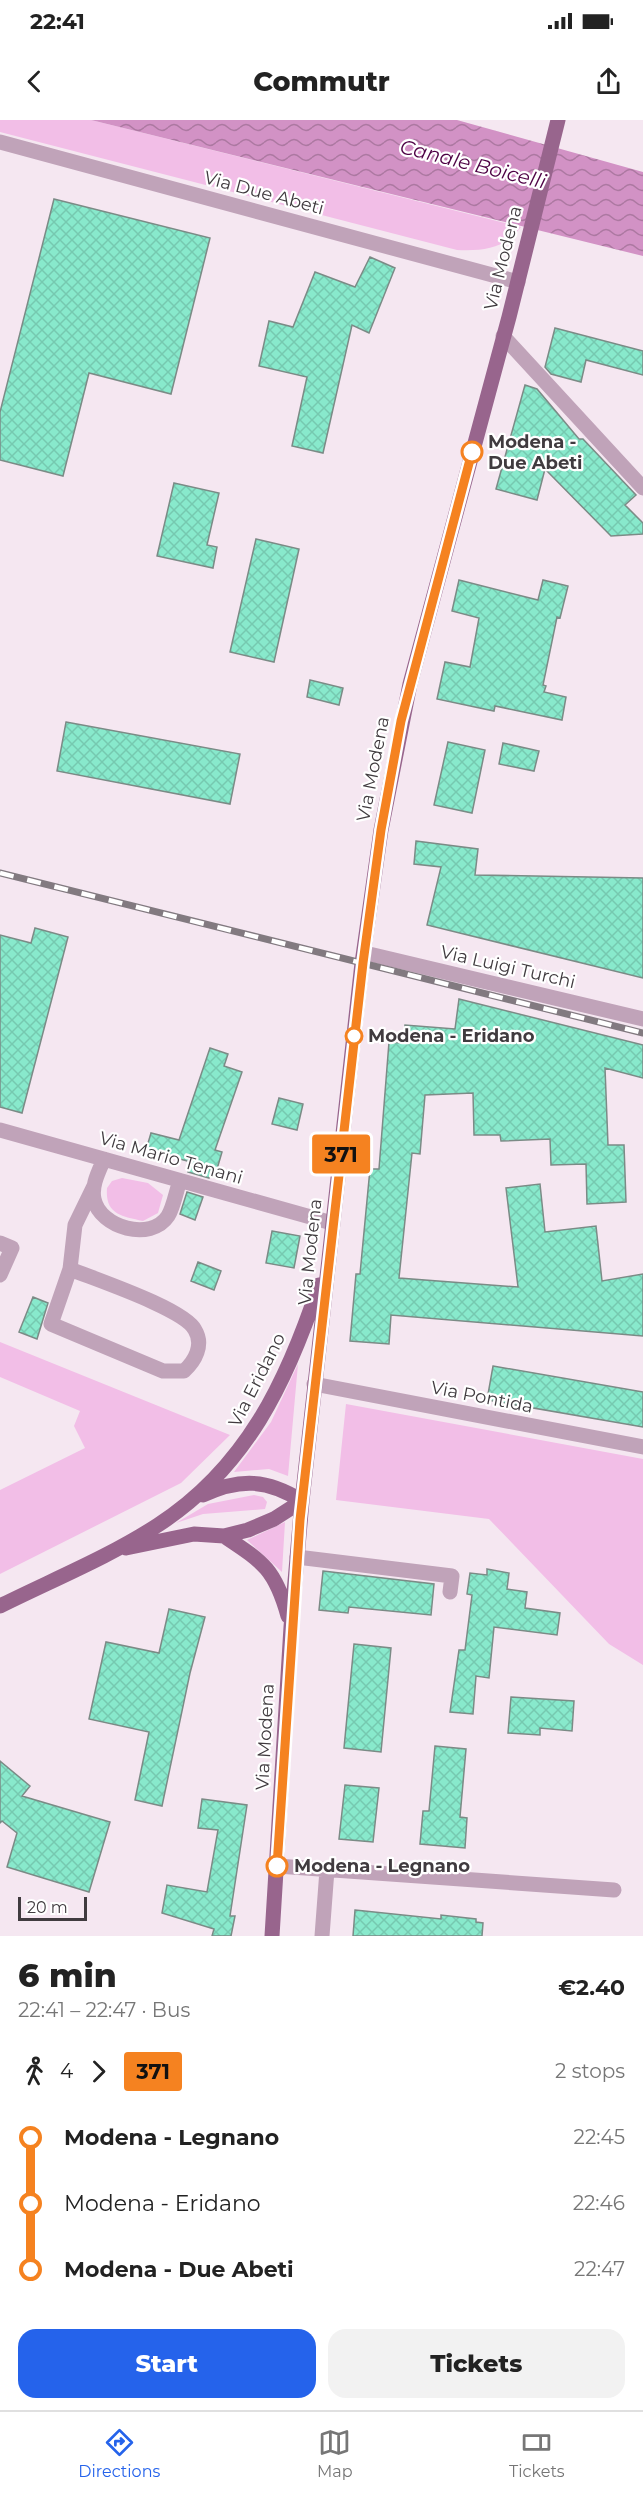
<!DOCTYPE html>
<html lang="en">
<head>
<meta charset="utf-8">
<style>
  body { margin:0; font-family:Montserrat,sans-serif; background:#f2f2f2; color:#222; height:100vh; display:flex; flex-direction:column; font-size:22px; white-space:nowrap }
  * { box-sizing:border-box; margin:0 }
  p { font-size:20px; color:#767676 }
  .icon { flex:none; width:33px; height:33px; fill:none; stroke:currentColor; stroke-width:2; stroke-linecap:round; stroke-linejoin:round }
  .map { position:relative; height:1816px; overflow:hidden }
  .side { display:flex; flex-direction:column; background:#fff; flex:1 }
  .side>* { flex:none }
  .badge { padding:0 12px; border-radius:4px; font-size:21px; line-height:39px }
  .scale { position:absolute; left:18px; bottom:15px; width:69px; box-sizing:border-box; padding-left:6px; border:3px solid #403b3f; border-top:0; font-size:16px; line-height:21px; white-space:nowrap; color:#403b3f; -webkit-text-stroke:4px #fff; paint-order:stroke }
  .map>.badge { position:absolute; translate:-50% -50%; box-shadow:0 0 0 3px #fff }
  .legs { display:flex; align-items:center; gap:9px; height:66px; padding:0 18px; font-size:20px }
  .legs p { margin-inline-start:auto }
  .headline { display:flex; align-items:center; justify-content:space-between; height:102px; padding:0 18px }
  h1 { font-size:33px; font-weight:800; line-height:45px }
  .action { display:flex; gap:12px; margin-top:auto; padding:12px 18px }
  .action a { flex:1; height:69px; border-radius:18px; background:#2563eb; color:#fff; font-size:24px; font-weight:800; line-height:69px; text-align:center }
  .action a+a { background:#f2f2f2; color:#222 }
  ul { padding:0 18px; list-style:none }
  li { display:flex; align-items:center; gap:21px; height:66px; font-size:22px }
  li i { display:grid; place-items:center; width:9px; height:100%; margin:0 8px; background:currentColor }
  li i::after { content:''; width:15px; height:15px; margin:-8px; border:4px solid; border-radius:50%; background:#fff }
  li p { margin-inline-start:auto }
  li:first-child i { background:linear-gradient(#0000 50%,currentColor 0) }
  li:last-child i { background:linear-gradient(currentColor 50%,#0000 0) }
  .status { display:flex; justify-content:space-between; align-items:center; height:42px; padding:0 30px; background:#fff; direction:ltr }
  .status svg { height:16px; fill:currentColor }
  header { display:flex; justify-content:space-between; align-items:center; height:78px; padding:0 18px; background:#fff; font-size:27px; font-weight:800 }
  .menu { display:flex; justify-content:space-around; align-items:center; height:84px; border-top:2px solid #e0e0e0; background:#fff; font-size:16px; color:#767676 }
  .menu a { display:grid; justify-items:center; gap:3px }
  .menu .active { color:#2563eb }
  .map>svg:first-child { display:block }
  .green { fill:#f2bee7 }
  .water { fill:url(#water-waves) }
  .building { fill:url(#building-cross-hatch); stroke:#7b8b86; stroke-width:1.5 }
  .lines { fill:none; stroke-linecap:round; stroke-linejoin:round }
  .minor { stroke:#c0a3b9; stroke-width:15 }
  .major { stroke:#98658d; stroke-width:15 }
  .rail-casing { stroke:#827a80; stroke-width:7 }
  .rail { stroke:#fff; stroke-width:4.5; stroke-dasharray:14; stroke-linecap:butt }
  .line-1-casing { stroke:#fff; stroke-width:14 }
  .line-1 { stroke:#f58220; stroke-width:9 }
  .stop-1-dot { fill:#fff; stroke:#f58220; stroke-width:3 }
  .labels { text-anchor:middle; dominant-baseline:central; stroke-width:4.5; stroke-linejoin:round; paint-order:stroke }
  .street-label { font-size:18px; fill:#403b3f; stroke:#fff }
  .stop-label { font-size:18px; font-weight:bold; fill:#403b3f; stroke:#fff; text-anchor:start }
  .water-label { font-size:20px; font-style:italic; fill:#4d0044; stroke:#fff }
</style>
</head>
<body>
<div class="status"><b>22:41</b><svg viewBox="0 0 49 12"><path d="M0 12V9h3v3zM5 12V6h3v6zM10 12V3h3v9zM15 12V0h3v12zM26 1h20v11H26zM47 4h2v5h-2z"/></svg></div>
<header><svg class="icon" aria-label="back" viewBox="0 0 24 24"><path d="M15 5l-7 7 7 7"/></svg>Commutr<svg class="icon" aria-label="share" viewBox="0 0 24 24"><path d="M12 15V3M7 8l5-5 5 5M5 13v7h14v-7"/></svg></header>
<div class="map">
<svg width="643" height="1816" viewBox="0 0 643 1816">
  <defs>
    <pattern id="water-waves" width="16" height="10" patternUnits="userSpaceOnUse" patternTransform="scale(1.5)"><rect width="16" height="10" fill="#d292c5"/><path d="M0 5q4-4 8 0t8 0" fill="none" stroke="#ac78a1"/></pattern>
    <pattern id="building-cross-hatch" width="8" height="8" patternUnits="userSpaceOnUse" patternTransform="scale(1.5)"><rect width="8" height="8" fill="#88e9cc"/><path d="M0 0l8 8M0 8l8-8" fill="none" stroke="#76c9b0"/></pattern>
  </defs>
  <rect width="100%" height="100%" fill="#f5e7f1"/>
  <!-- green -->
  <path class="green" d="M0 0H91L521 107C504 129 484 131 457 130L0 12Z
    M122 1058 148 1063 163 1075 158 1093 143 1101C121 1096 105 1094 107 1068L112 1061Z
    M0 1222 230 1315 181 1363 0 1454V1370L85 1328 74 1306 80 1291 0 1257Z
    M298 1244 288 1356 269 1349 234 1352 271 1302Z
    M346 1284 643 1339V1545L609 1524 489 1399 336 1380Z
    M254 1375 263 1377 267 1382 265 1389 203 1394 176 1403 208 1384Z
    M285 1402 282 1452 247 1420Z"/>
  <!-- water -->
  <path class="water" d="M91 0H457L643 52V136Z"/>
  <!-- building -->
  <path class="building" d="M54 79 210 118 171 274 89 253 63 356 0 340V292Z
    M370 137 395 148 369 213 352 205 323 333 292 326 307 257 259 246 269 201 293 207 315 152 355 167Z
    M555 208 643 231V255L586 240 581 262 551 254 545 247Z
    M525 265 537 269 579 319H583L636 375 625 385 643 403V414L611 416 545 349 537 380 496 369Z
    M174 363 219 373 207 425 217 427 213 448 157 436Z
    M256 419 299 429 274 542 230 532Z
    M459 460 538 480 543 460 568 466 560 498 557 497 543 565 546 566 544 572 566 577 562 600 495 586 494 591 437 579 445 542 470 547 479 498 452 491Z
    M310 560 343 568 339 585 307 577Z
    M66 602 240 634 230 684 57 651Z
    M448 622 485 630 472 693 434 685Z
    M503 623 539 631 534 651 499 644Z
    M416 721 478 729 475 755 643 758V858L427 805 441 747 414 744Z
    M35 808 68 817 22 993 0 987V815L31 823Z
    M459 879 643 925V958L605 948 608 1025H624L626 1082 587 1084 586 1044 551 1045 550 1019 501 1021 500 1015H474L473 973 425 975 420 1034 412 1033 399 1158 518 1167 506 1068 540 1064 545 1112 596 1106 602 1161 643 1154V1216L391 1195 389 1224 350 1221 356 1154H360L370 1049H379L389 922 403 923 405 905 455 909Z
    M210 928 228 934 224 946 242 952 215 1030 222 1032 217 1049 213 1048 209 1058 188 1052 191 1042 146 1030 151 1013 179 1020Z
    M279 978 303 984 297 1010 272 1004Z
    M187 1072 203 1077 195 1100 180 1094Z
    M272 1111 300 1116 294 1148 266 1143Z
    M198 1142 221 1151 214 1170 191 1161Z
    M33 1177 48 1183 37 1219 19 1212Z
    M493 1246 643 1272V1307L487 1280Z
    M487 1449 509 1453 507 1469 527 1472 525 1488 560 1493 557 1515 494 1507 489 1558 476 1556 473 1594 450 1592 459 1530H465L472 1475 467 1474 470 1453 487 1455Z
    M323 1451 434 1464 431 1495 349 1487 348 1493 319 1490Z
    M169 1489 205 1497 190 1553 162 1686 135 1680 149 1612 89 1599 106 1522 159 1533Z
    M354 1524 391 1528 381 1632 344 1628Z
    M511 1577 574 1581 572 1611 540 1608V1615L508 1613Z
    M435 1626 466 1629 460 1697 467 1698 465 1728 420 1724 423 1691H429Z
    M0 1641 30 1666 22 1676 110 1702 89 1772 7 1747 17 1713 2 1701 0 1703Z
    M345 1665 379 1668 373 1722 339 1719Z
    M202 1679 247 1685 230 1796H235L231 1816H212L214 1809 162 1793 167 1765 207 1772 218 1710 198 1708Z
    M355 1790 441 1799V1795L476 1799V1802L483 1803 482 1816H353Z"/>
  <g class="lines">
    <!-- minor -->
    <path class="minor" d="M0 22 518 162
      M503 216 643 368
      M365 833 643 899
      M0 1010 332 1103
      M104 1039C99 1051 91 1066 94 1079 100 1108 151 1122 168 1096 174 1086 176 1071 180 1061
      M0 1123 12 1128 0 1155
      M70 1149C94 1159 185 1189 195 1210 204 1225 195 1241 184 1251H163L51 1204 70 1149 75 1105 94 1066
      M314 1264 643 1327
      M297 1437 452 1456 450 1472
      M277 1746 614 1770
      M322 1816 327 1750"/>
    <!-- major -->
    <path class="major" d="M203 1375C240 1358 267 1359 302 1381
      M224 1416C263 1442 275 1449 288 1496
      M126 1428 194 1414 224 1416 248 1410 274 1399 302 1381
      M0 1486C52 1460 109 1437 158 1405 246 1348 287 1262 319 1165
      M272 1816 291 1507 302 1381 362 843 381 710 410 564 509 197 558 0"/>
    <defs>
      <path id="rail" d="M0 753 643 913"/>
    </defs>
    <!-- rail casing -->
    <use href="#rail" class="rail-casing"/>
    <!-- rail -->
    <use href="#rail" class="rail"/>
  </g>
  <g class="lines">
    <defs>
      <path id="line-1" d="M277 1746 300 1400 363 843 381 710 401 601 472 332"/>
    </defs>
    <!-- line-1 casing -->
    <use href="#line-1" class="line-1-casing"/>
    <!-- line-1 -->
    <use href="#line-1" class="line-1"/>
  </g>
  <!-- markers -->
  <g class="stop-1-dot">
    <circle cx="472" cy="332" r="10"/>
    <circle cx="354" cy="916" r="8"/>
    <circle cx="277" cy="1746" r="10"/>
  </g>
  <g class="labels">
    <!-- street labels -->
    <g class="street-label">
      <text transform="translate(264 73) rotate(15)">Via Due Abeti</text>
      <text transform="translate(503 138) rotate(-76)">Via Modena</text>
      <text transform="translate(373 649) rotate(-79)">Via Modena</text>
      <text transform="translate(508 847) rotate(13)">Via Luigi Turchi</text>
      <text transform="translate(171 1038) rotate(16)">Via Mario Tenani</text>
      <text transform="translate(310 1132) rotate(-84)">Via Modena</text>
      <text transform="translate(257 1260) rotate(-63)">Via Eridano</text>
      <text transform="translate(482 1277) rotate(11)">Via Pontida</text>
      <text transform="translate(265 1617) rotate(-87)">Via Modena</text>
    </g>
    <!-- stop labels -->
    <g class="stop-label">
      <text x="488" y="322">Modena -<tspan x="488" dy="21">Due Abeti</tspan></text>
      <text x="368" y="916">Modena - Eridano</text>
      <text x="294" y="1746">Modena - Legnano</text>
    </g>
    <!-- water labels -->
    <g class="water-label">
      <text transform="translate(473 44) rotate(14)">Canale Boicelli</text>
    </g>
  </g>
</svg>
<div class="scale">20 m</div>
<b class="badge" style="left:341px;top:1034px;background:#f58220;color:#111">371</b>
</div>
<section class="side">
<div class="headline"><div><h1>6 min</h1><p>22:41 – 22:47 · Bus</p></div><b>€2.40</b></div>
<div class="legs"><svg class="icon" aria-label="walk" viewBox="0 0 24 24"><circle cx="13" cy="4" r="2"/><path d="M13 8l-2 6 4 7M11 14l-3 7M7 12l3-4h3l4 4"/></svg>4<svg class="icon" aria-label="forward" viewBox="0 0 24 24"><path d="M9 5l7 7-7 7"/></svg><b class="badge" style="background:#f58220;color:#111">371</b><p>2 stops</p></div>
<ul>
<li><i style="color:#f58220"></i><b>Modena - Legnano</b><p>22:45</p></li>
<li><i style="color:#f58220"></i><span>Modena - Eridano</span><p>22:46</p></li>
<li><i style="color:#f58220"></i><b>Modena - Due Abeti</b><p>22:47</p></li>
</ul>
<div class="action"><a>Start</a><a>Tickets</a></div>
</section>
<nav class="menu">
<a class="active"><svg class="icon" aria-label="directions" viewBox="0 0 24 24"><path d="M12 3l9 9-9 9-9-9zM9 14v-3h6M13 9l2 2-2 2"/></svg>Directions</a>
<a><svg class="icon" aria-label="map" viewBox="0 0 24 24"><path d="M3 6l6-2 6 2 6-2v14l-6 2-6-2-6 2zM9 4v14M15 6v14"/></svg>Map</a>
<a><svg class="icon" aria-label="tickets" viewBox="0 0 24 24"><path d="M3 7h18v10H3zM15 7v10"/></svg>Tickets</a>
</nav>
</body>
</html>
